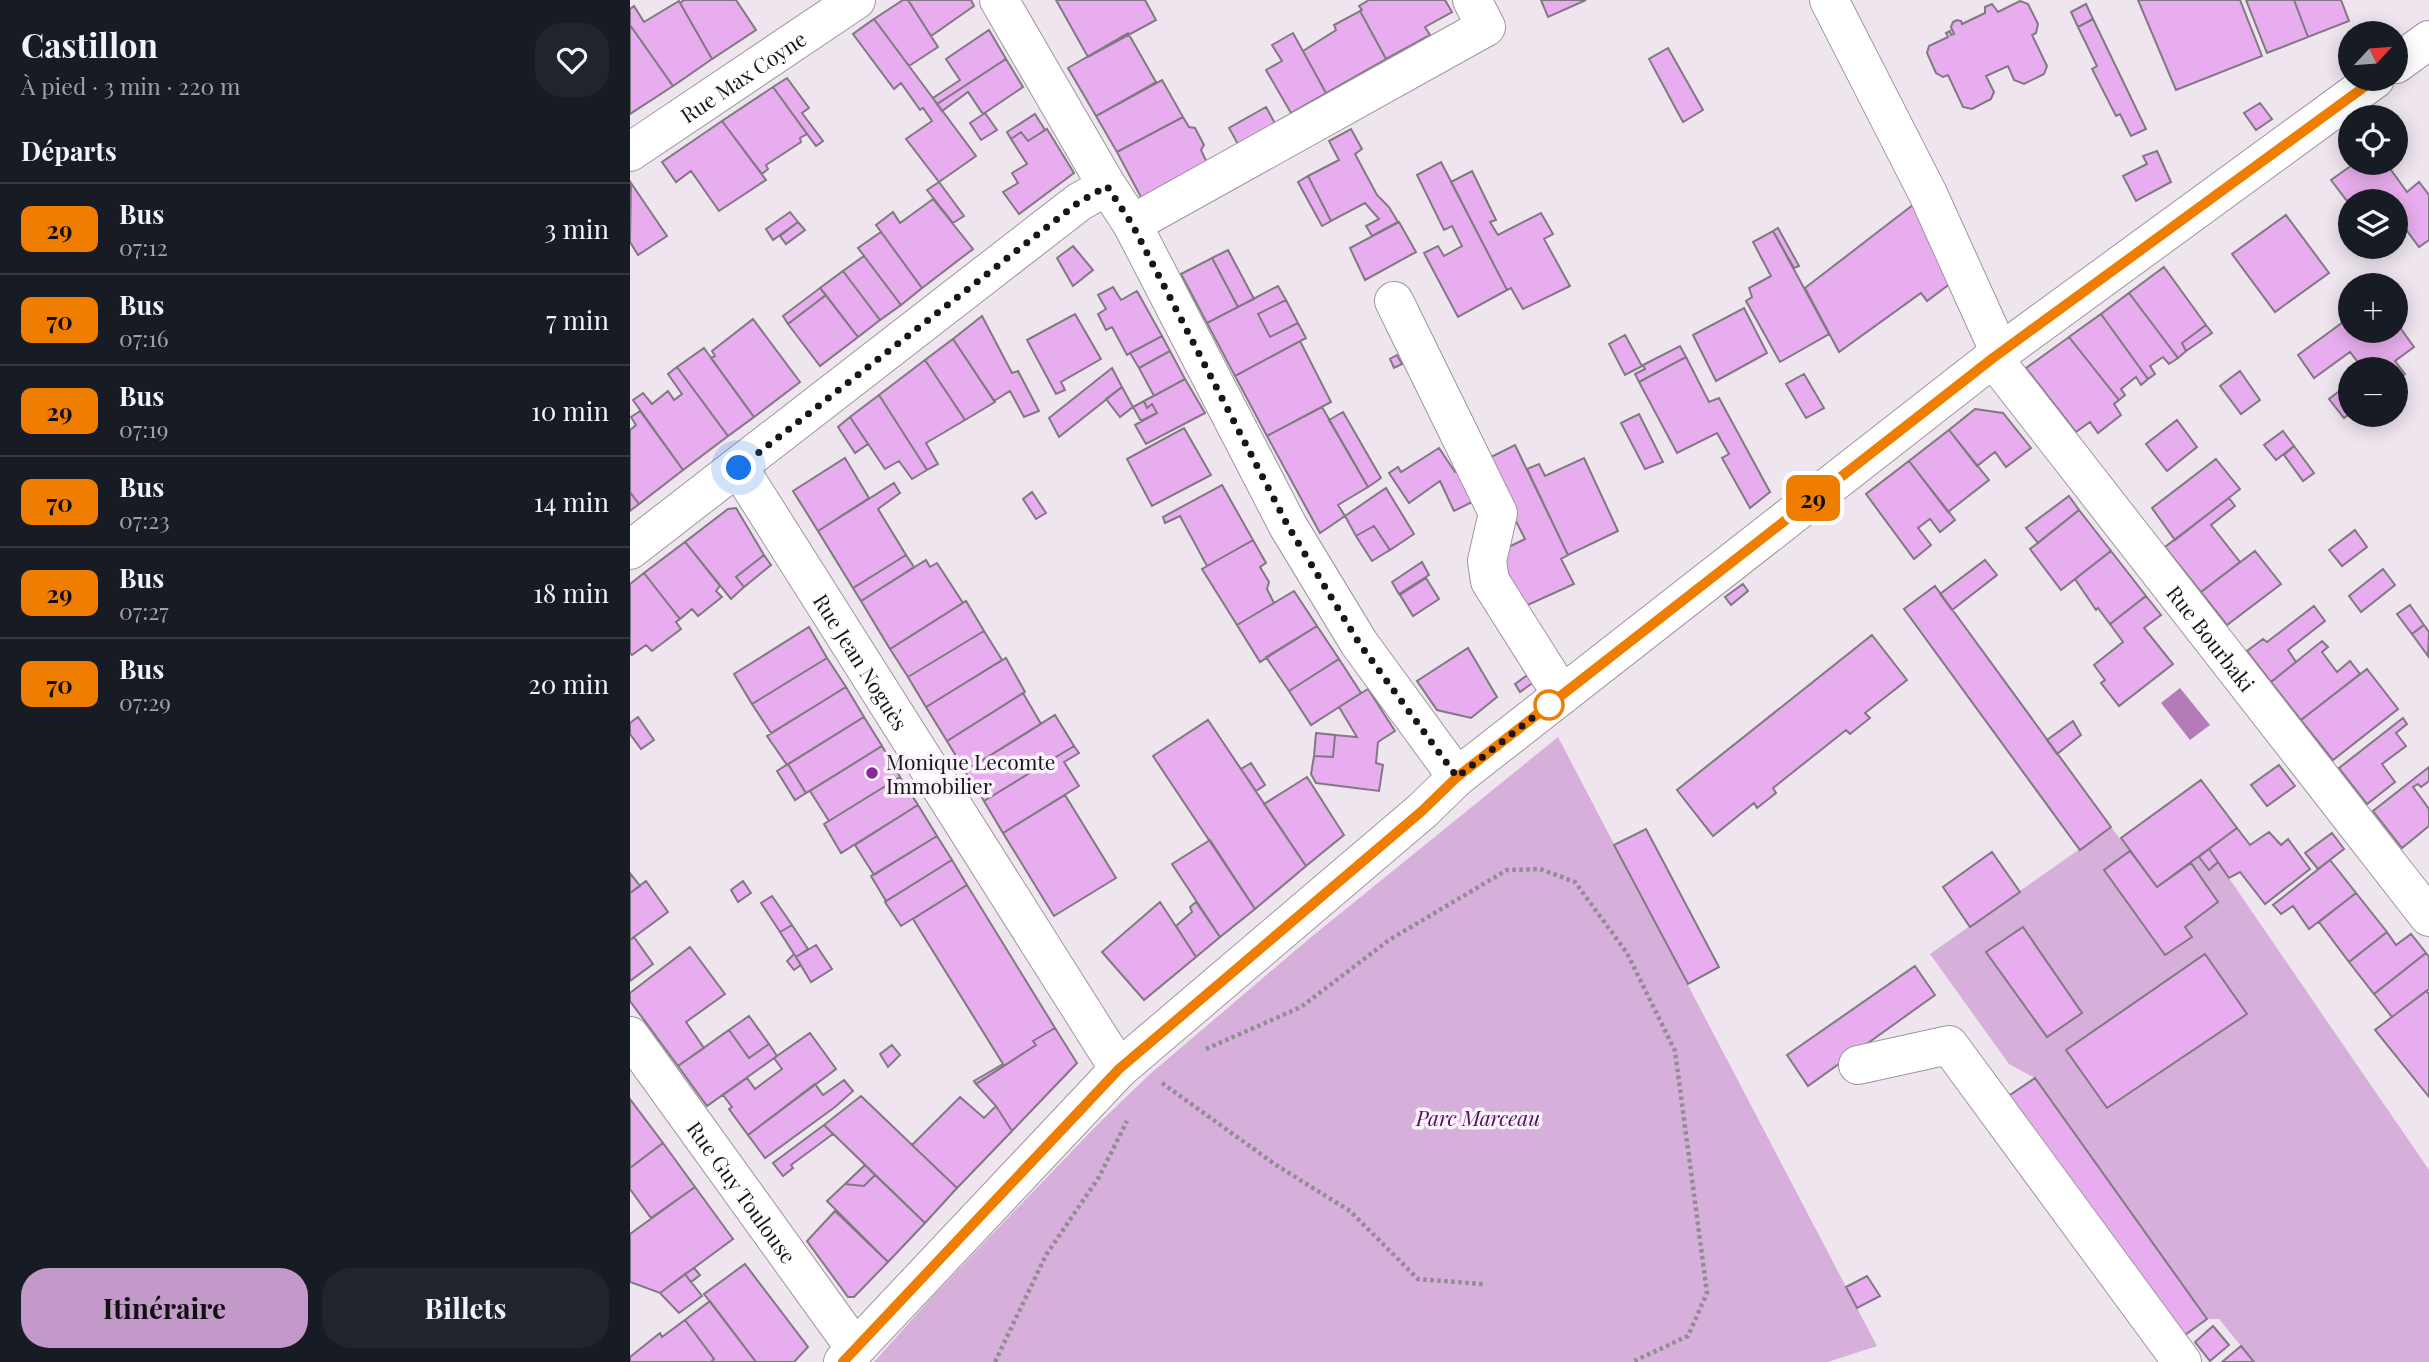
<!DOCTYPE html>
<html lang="fr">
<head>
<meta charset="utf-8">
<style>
  body { margin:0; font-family:"Playfair Display",serif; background:#20242c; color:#f1f3f6; height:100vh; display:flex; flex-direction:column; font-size:26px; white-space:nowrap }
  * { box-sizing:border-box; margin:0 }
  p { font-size:23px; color:#9ea1a6 }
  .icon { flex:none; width:38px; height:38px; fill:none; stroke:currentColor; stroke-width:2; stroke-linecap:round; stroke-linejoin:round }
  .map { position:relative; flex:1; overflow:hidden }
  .drawer { display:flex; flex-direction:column; background:#171b24; width:630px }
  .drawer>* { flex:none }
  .badge { padding:0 14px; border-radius:10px; font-size:24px; line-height:46px }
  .needle { width:46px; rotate:64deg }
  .buttons { position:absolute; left:1708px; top:21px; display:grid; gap:14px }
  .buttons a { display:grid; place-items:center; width:70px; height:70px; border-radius:50%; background:#171b24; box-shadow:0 4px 18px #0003; font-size:35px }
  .you { position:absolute; width:35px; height:35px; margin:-18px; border:5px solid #fff; border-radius:50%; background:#1a73e8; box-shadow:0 0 0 10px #1a73e833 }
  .map>.badge { position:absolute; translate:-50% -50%; box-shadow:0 0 0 4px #fff }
  h2 { padding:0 21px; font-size:26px; line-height:63px }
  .round { display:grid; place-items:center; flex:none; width:74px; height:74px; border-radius:28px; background:#20242c }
  .headline { display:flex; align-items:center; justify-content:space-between; height:119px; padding:0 21px }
  h1 { font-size:33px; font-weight:700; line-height:52px }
  .cta { display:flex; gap:14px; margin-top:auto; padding:14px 21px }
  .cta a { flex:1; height:80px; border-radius:28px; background:#c299c9; color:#111; font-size:28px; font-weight:700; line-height:80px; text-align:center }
  .cta a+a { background:#20242c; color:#f1f3f6 }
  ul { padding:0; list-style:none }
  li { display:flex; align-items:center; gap:21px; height:91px; padding:0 21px; border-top:2px solid #363941 }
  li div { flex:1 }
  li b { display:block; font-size:26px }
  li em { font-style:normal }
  li .badge { min-width:77px; font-weight:700; text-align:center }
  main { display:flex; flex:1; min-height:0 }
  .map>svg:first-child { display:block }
  .green { fill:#d7afdb }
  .water { fill:#b37bb8 }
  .building { fill:#e8adee; stroke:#817982; stroke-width:2 }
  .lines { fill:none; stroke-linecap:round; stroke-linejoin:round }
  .minor-casing { stroke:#9e969f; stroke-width:40 }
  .path { stroke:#938c93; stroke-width:4.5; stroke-dasharray:3.5 3.5; stroke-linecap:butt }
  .minor { stroke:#fff; stroke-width:38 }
  .line-casing { stroke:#fff; stroke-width:16 }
  .line { stroke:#ee7d00; stroke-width:10 }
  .walk { stroke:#191619; stroke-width:7; stroke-dasharray:0 12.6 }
  .stop-dot { fill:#fff; stroke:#ee7d00; stroke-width:3.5 }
  .poi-dot { fill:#892a93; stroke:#fbf3fc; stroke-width:2.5 }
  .labels { text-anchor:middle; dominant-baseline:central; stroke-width:7; stroke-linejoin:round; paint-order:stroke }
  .street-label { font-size:21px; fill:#191619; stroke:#fbf3fc }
  .poi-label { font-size:21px; fill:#191619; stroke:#fbf3fc; text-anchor:start }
  .park-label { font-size:21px; font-style:italic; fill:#540d5c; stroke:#fbf3fc }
</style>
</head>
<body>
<main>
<section class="drawer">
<div class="headline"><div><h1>Castillon</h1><p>À pied · 3 min · 220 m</p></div><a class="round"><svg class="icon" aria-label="heart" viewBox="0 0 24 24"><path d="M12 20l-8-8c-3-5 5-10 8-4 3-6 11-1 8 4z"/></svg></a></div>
<h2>Départs</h2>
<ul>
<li><span class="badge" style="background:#ee7d00;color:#111">29</span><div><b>Bus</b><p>07:12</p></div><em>3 min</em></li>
<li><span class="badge" style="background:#ee7d00;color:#111">70</span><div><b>Bus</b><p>07:16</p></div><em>7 min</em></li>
<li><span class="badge" style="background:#ee7d00;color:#111">29</span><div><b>Bus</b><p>07:19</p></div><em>10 min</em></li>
<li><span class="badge" style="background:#ee7d00;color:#111">70</span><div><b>Bus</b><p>07:23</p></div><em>14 min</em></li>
<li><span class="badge" style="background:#ee7d00;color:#111">29</span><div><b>Bus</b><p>07:27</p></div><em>18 min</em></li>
<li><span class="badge" style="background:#ee7d00;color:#111">70</span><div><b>Bus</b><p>07:29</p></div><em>20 min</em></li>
</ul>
<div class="cta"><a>Itinéraire</a><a>Billets</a></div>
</section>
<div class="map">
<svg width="1799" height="1362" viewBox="0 0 1799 1362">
  <rect width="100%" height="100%" fill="#eee5ef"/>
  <!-- green -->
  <path class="green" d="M928 737 1247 1346 1198 1362H244L303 1296 467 1125 520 1074 680 938Z
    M1481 827 1527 887 1579 849 1799 1170V1362H1624L1589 1319H1577L1405 1078 1379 1064 1300 954Z"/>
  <!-- water -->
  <path class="water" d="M1550 688 1580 725 1560 740 1531 703Z"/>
  <!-- building -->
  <path class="building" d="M54 0H106L126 30 82 59 50 3Z
    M273 0H278L308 47 279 66 244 19Z
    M278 0H341L344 6 301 36Z
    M426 0H515L526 20 458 57Z
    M739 0H815L822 12 795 27 800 35 756 59 730 11 732 10 729 6Z
    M911 0H956L918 17Z
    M1508 0H1610L1632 56 1546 90Z
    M1616 0H1664L1678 37 1637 53Z
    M1664 0H1711L1719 21 1678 37Z
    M49 1 82 59 43 86 0 25V9L4 6 14 22Z
    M1390 1 1398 4 1408 24 1406 33 1402 35 1417 66 1414 74 1394 84 1384 80 1378 66 1356 76 1364 92 1361 99 1342 109 1333 107 1318 75 1313 77 1306 73 1297 53 1299 46 1318 37 1316 33 1320 31 1321 35 1324 34 1321 27 1323 22 1327 20 1331 21 1332 24 1355 13V7L1362 4 1368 12Z
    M1456 4 1463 19 1448 27 1441 12Z
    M730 11 756 59 696 93 673 51 706 30 704 25Z
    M244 19 346 156 309 182 276 139 302 121 293 108 290 110 271 83 264 89 223 34Z
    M1463 19 1516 129 1501 136 1490 114 1486 116 1462 69 1467 66 1448 27Z
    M0 25 43 86 0 114Z
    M359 30 376 59 307 104 303 98 330 80 316 59Z
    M498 33 526 82 466 116 438 68Z
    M663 33 696 93 661 113 636 70 652 61 642 45Z
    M1038 48 1073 110 1053 122 1019 59Z
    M376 59 393 87 353 114 338 92 312 111 307 104Z
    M157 78 179 108 172 113 193 141 186 146 143 87Z
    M532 80 553 117 487 152 466 116Z
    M143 87 177 134 170 138 171 142 136 165 138 169 132 174 92 121Z
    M1630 103 1642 119 1626 130 1614 113Z
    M636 107 647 127 609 146 599 128Z
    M355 113 367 130 351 140 340 123Z
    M405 114 415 130 398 141 391 132 381 139 377 132Z
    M553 117 559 127 565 128 574 145 571 150 579 167 513 201 487 152Z
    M92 121 136 180 89 211 61 171 46 182 32 162Z
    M417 129 444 173 389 214 373 192 388 183 382 173 397 164 381 139 391 132 398 141Z
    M721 129 732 149 725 154 747 195 759 207 768 222 742 236 736 226 749 219 735 203 701 221 678 176 709 160 699 141Z
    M1527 151 1541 182 1506 201 1493 176 1517 164 1513 156Z
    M811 162 877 290 828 317 794 253 808 246 814 256 832 246 822 226 814 230 787 175Z
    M1725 163H1756L1777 192 1789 182 1799 195V240L1789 247 1766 216V201H1720V205L1701 180Z
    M842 171 866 220 860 222 868 235 911 213 923 234 914 239 940 286 893 309 881 288 877 290 821 182Z
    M678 176 701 221 692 226 668 182Z
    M309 182 334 216 323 223 297 190Z
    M1 183 37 236 8 255 0 242Z
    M1310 184 1345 265 1297 301 1291 293 1209 352 1175 288Z
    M303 199 343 249 292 288 246 225 263 212 270 223Z
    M160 212 168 222 143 240 136 229Z
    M1656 215 1699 273 1645 312 1602 254Z
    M168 222 175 230 156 244 150 236Z
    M769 222 786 252 735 280 720 248Z
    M1148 228 1169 266 1164 268 1143 231Z
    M1143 231 1199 334 1150 362 1116 301 1122 297 1119 288 1141 276 1123 242Z
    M251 232 292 288 271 305 228 248Z
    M443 246 463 270 443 286 427 258Z
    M598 250 624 299 608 307 582 258Z
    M234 256 271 305 250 320 213 271Z
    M582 258 608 307 577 323 551 274Z
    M1534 267 1576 325 1552 343 1556 351 1548 358 1499 293Z
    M213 271 250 320 228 337 190 288Z
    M648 286 656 300 628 314 640 337 668 323 676 338 605 376 577 323Z
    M483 287 491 300 507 291 532 336 497 355 482 327 476 330 468 314 476 309 468 295Z
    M190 288 196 295 158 324 153 316Z
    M1499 293 1548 358 1539 364 1533 357 1520 366 1525 374 1518 379 1471 314Z
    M196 295 228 337 190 366 158 324Z
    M656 300 668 323 640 337 628 314Z
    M1114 308 1137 353 1086 381 1063 335Z
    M445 314 471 359 431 382 435 390 426 394 397 340Z
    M1471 314 1518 379 1511 385 1506 377 1491 389 1495 395 1489 400 1439 337Z
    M352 316 382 373 388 371 409 411 394 417 380 391 364 401 323 339Z
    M1720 317V331H1766V322L1784 347 1765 361 1775 374 1766 381V369H1733L1720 352 1684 378 1668 355Z
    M123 319 170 382 124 417 81 358 85 356 82 351Z
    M1576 325 1582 333 1556 351 1552 343Z
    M995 335 1012 366 995 375 979 344Z
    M532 336 540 351 509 368 500 353Z
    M1439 337 1489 400 1484 404 1491 415 1468 433 1460 422 1446 432 1396 368Z
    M323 339 365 402 335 420 295 360Z
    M670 341 701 402 637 436 605 376Z
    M1050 346 1056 357 1009 382 1005 374 1015 369 1013 365Z
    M74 348 124 417 98 436 47 367Z
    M540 351 555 379 524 396 509 368Z
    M767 355 772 364 764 368 760 359Z
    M1056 357 1079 402 1089 398 1140 492 1120 508 1092 458 1099 454 1087 433 1047 453 1009 382Z
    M295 360 335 420 296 443 308 464 297 470 249 395Z
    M47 367 98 436 53 470 3 400 13 393 22 404 38 391 44 400 52 394 38 374Z
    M482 368 492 387 429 437 419 418Z
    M1610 371 1630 400 1611 414 1590 386Z
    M1174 374 1194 408 1176 418 1156 384Z
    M555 379 575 413 516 444 505 425 527 413 522 404 517 408 514 401Z
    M1720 383V413L1714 418 1699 399Z
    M492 387 503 407 490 417 476 399Z
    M249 395 297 470 282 479 269 461 255 469 220 417Z
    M514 401 517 408 522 404 527 413 511 421 503 407Z
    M692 407 738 487 708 505 715 516 690 533 637 436Z
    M1345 409 1373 413 1401 448 1376 467 1365 452 1347 466 1319 430Z
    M10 411 53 470 9 504 0 492V430L6 425 1 417Z
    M713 412 751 478 738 487 699 420Z
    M1009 414 1033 462 1015 469 991 423Z
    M220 417 238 444 225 453 208 427Z
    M1547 420 1567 447 1537 471 1516 444Z
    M554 428 581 475 522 506 497 459Z
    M1319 430 1359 480 1318 512 1279 461Z
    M1653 431 1664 446 1646 460 1634 445Z
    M885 445 938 555 931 559 944 584 891 608 864 554 895 539 855 460Z
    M1664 446 1684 473 1673 481 1654 455Z
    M809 448 825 472 828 469 844 501 824 511 810 481 779 503 759 473 768 467 771 472Z
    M215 458 239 498 188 531 163 491Z
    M954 458 988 531 938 555 897 469 909 464 915 476Z
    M1586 459 1610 489 1545 540 1522 508Z
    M1279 461 1325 520 1310 532 1300 519 1288 528 1301 545 1284 559 1236 494Z
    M264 483 270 493 248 509 276 555 223 588 188 531Z
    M592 485 623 540 577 566 550 516 535 523 533 517Z
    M756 488 784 534 760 550 744 526 726 536 715 516Z
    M0 492 9 504 0 511Z
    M402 492 416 513 406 519 393 499Z
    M1439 496 1449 510 1408 543 1396 528Z
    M1599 498 1605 506 1581 525 1610 562 1571 592 1535 547Z
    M106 508 134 555 106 577 114 587 101 599 55 542 98 509Z
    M1449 510 1481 551 1431 590 1400 549Z
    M744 526 760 550 742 561 726 536Z
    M1725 530 1737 547 1712 566 1699 550Z
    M623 540 636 563 630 567 639 582 637 589 644 603 607 625 572 569Z
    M55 542 90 586 86 591 92 597 68 616 62 609 50 619 14 573Z
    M1481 551 1516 596 1480 624 1468 608 1466 610 1445 579Z
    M1625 551 1651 584 1597 625 1571 592Z
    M134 555 141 565 114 587 106 577Z
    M276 555 284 567 231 601 223 588Z
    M296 560 300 567 307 563 333 603 260 649 231 601Z
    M1355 560 1367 575 1322 610 1310 594Z
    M792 562 799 575 769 594 762 582Z
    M1753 569 1765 585 1731 612 1719 596Z
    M14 573 50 619 46 622 51 629 22 651 16 645 2 655 0 653V584Z
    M796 578 809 599 783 616 770 595Z
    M1113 584 1118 591 1101 605 1095 597Z
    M1305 586 1481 827 1450 850 1274 609Z
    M664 591 687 626 630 662 607 625Z
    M1516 596 1531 615 1514 628 1543 664 1489 706 1471 683 1475 680 1464 665 1493 642 1480 624Z
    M336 601 354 631 278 677 260 649Z
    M1780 605 1794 625 1782 634 1767 614Z
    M1684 606 1695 621 1658 650 1666 662 1641 682 1617 651 1633 639 1637 642Z
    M1794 625 1799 632 1798 656 1782 634Z
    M687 626 709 659 659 691 636 657Z
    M179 627 197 658 122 704 104 674Z
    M354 631 372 660 296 707 278 677Z
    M1242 635 1277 680 1235 713 1240 718 1220 734 1216 730 1143 788 1146 793 1127 808 1124 803 1083 836 1047 790Z
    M1692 641 1698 647 1692 652 1707 672 1720 661 1730 674 1671 720 1641 682Z
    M838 648 867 697 841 718 807 710 787 681Z
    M197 658 216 687 141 733 122 704Z
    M376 658 395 692 317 741 296 707Z
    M709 659 731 693 681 725 659 691Z
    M1737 669 1768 709 1703 760 1671 720Z
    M903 671 908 679 890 692 885 684Z
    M216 687 234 717 157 765 137 736Z
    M738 689 765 731 748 742 746 763 753 765 749 791 686 783 681 774 684 756 703 757 705 735 727 737 709 707Z
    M393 693 411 724 335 771 317 741Z
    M425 715 444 746 354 801 335 771Z
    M8 717 24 740 11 749 0 734V723Z
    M234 717 252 746 176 793 158 764Z
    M1773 718 1777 724 1766 733 1776 746 1752 764 1765 782 1737 804 1709 768Z
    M578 720 676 866 625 909 523 756Z
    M1443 721 1451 735 1427 754 1417 740Z
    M686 733 705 735 703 757 684 756Z
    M252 746 270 777 199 821 180 791Z
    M444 746 449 753 434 762 449 786 373 833 354 801Z
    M621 763 635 785 626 791 611 769Z
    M158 764 176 793 165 800 147 771Z
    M1649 765 1665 786 1637 806 1621 785Z
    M1799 767V781L1791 787 1788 784 1783 787 1799 809V826L1772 848 1743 811Z
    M270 777 288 805 211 853 194 824Z
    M677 777 714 835 676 866 634 804Z
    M1571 780 1607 828 1527 887 1491 838Z
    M435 795 486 878 424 916 373 833Z
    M288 805 307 836 244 875 225 845Z
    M1607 828 1620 845 1639 832 1651 845 1658 839 1680 869 1635 904 1610 872 1599 878 1579 849Z
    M1016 829 1089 967 1058 984 984 845Z
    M1702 833 1714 849 1688 869 1675 853Z
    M307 836 322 860 256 901 241 876Z
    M580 840 625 909 590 937 542 864Z
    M1579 849 1588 862 1579 870 1569 857Z
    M1500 851 1527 887 1561 863 1588 902 1555 927 1562 937 1535 955 1474 870Z
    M1362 852 1390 892 1340 927 1313 887Z
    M322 860 337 885 271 926 255 902Z
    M1700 860 1726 893 1679 929 1663 906 1651 914 1643 905Z
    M0 873 10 886 0 893Z
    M16 881 38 912 0 940V893Z
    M113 881 121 893 108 902 101 890Z
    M337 885 425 1028 403 1041 406 1045 346 1084 344 1081 373 1064 283 919Z
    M1726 893 1757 932 1719 962 1689 922Z
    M142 896 162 925 150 932 131 903Z
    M530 902 566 957 514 1000 472 952Z
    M566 902 590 937 566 957 546 926 562 912 560 907Z
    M162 925 178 949 166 957 150 932Z
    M1393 927 1452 1013 1417 1037 1356 952Z
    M1757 932 1766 945 1781 934 1796 953 1744 994 1719 962Z
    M4 937 23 964 0 981V940Z
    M186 945 202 969 181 982 166 957Z
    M60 947 95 994 56 1022 74 1048 48 1066 0 1001V993Z
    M1796 953 1799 957V989L1762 1017 1744 994Z
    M164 954 171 965 164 970 157 961Z
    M1575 954 1617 1014 1477 1108 1436 1050Z
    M1285 966 1305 995 1178 1086 1157 1055Z
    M1796 991 1799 994V1097L1745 1030Z
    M119 1016 139 1044 119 1058 99 1030Z
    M425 1028 447 1063 382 1131 366 1106 346 1084 406 1045 403 1041Z
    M99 1030 119 1058 139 1044 147 1056 77 1106 48 1066Z
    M180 1033 206 1069 118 1135 99 1109 102 1107 93 1095 117 1078 125 1089 152 1069 144 1058Z
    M262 1045 270 1055 258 1067 250 1054Z
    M1405 1078 1577 1319 1548 1340 1377 1097Z
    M214 1080 223 1091 205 1107 135 1158 118 1135 185 1084 193 1095Z
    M231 1096 327 1188 295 1223 194 1125Z
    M330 1097 354 1118 366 1106 382 1131 327 1188 282 1145Z
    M0 1099 33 1143 0 1168Z
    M194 1125 203 1134 161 1165 163 1168 153 1176 143 1163Z
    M33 1143 65 1187 21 1218 0 1189V1168Z
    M235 1165 245 1175 234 1186 215 1184Z
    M245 1175 295 1223 258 1262 197 1201 215 1184 234 1186Z
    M65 1187 103 1239 30 1293 0 1282V1234Z
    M205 1211 258 1262 224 1297H218L177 1241Z
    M115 1264 178 1347 164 1362H126L74 1294Z
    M64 1268 70 1275 61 1282 55 1274Z
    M55 1274 72 1296 49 1313 30 1293Z
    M1237 1276 1250 1296 1227 1308 1216 1287Z
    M80 1301 126 1362H81L84 1359 55 1320Z
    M55 1320 84 1359 81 1362H0V1357L30 1333 32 1337Z
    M1583 1326 1599 1345 1580 1361 1565 1342Z
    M1611 1346 1624 1362H1592Z"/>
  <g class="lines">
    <defs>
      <g id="minor">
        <path d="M369 0 477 186 502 224 658 526 729 643 827 777"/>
        <path d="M1199 0 1298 194 1370 353"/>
        <path d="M1766 64 1799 40"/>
        <path id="s1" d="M0 152 226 0"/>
        <path d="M502 224 856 27 842 0"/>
        <path d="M764 301 868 513 857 561 860 581 932 695"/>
        <path id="s2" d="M1363 358 1799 917"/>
        <path id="s3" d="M109 468 489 1069"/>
        <path d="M0 550 449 202 477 186"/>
        <path id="s4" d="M0 1036 225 1348"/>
        <path d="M1228 1065 1319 1045 1552 1362"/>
        <path d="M213 1362 489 1069 792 811 827 777 1363 358 1745 79"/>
      </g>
    </defs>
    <!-- minor casing -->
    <use href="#minor" class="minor-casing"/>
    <!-- path -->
    <path class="path" d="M576 1049 671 1007 759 940 877 870 910 869 945 882 997 953 1045 1051 1077 1293 1058 1336 1002 1362
      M532 1083 646 1165 720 1211 788 1279 853 1284
      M365 1362 416 1255 469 1177 497 1121"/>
    <!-- minor -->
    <use href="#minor" class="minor"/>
  </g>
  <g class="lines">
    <defs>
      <path id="line" d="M213 1362 489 1069 792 811 827 777 1363 358 1745 79"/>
    </defs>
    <!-- line casing -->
    <use href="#line" class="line-casing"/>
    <!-- line -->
    <use href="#line" class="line"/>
    <!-- walk -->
    <path class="walk" d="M109 468 449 202 477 186 502 224 658 526 729 643 827 777 919 705"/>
  </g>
  <!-- markers -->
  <circle class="stop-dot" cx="919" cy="705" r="14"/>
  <circle class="poi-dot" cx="242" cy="773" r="7"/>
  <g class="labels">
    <!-- street labels -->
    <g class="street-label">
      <text stroke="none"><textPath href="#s1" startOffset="136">Rue Max Coyne</textPath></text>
      <text stroke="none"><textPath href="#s2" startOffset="355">Rue Bourbaki</textPath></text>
      <text stroke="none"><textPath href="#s3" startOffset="229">Rue Jean Noguès</textPath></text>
      <text stroke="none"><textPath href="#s4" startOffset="192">Rue Guy Toulouse</textPath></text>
    </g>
    <!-- poi labels -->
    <g class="poi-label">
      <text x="256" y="761">Monique Lecomte<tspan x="256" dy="24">Immobilier</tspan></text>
    </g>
    <!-- park labels -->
    <g class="park-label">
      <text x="848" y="1117">Parc Marceau</text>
    </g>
  </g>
</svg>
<div class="buttons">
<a><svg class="needle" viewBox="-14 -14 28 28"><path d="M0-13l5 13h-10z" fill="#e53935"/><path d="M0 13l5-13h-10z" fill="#9ea1a6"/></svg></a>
<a><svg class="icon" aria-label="locate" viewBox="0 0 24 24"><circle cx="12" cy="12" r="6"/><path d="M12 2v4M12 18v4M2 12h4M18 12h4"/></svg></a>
<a><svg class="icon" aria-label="layers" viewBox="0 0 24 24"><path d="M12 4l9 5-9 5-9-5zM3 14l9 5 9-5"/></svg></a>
<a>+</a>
<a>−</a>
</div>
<div class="you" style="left:109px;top:468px"></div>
<b class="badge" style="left:1183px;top:498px;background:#ee7d00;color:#111">29</b>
</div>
</main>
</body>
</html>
